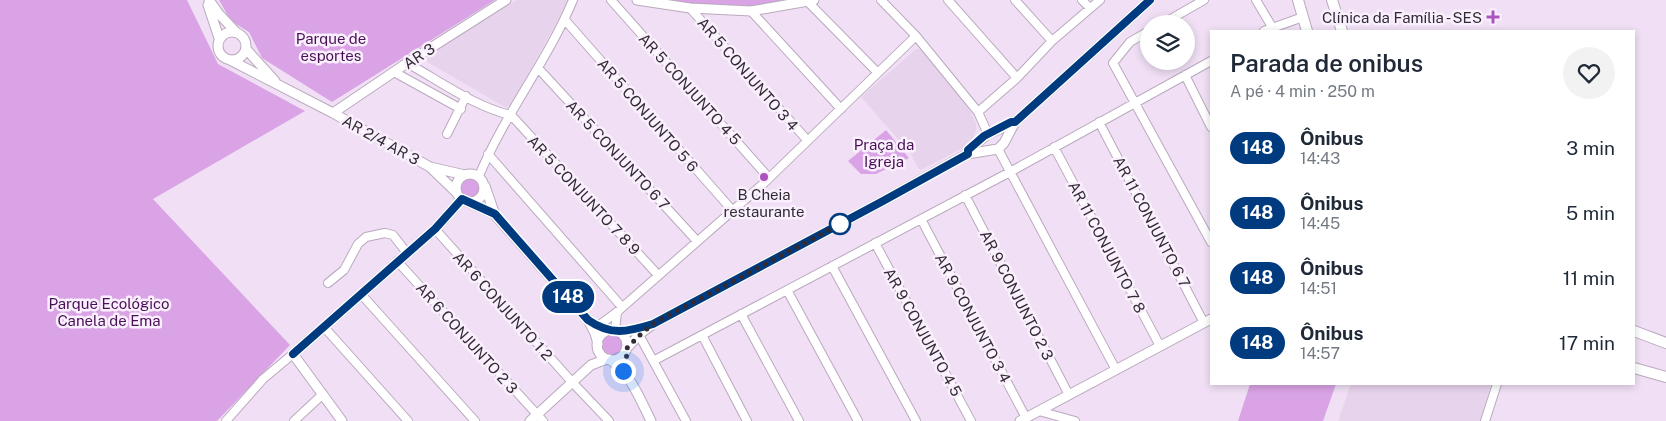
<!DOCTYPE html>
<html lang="pt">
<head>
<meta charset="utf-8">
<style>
  body { margin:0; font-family:"Public Sans",sans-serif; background:#f2f2f3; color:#1f2937; height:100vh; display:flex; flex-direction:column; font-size:19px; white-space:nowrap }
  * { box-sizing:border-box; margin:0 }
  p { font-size:16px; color:#747a83 }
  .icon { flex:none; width:28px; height:28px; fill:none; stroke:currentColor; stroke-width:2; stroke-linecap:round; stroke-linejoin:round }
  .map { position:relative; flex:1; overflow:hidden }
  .drawer { position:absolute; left:1210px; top:30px; width:425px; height:355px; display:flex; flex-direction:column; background:#fff; border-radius:0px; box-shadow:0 2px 8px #0003 }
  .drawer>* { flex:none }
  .badge { padding:0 10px; border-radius:16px; font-size:18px; line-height:32px }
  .tools { position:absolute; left:1140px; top:15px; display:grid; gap:10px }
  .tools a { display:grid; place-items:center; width:55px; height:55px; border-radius:50%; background:#fff; box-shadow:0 2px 8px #0003; font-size:25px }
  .you { position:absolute; width:25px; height:25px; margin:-12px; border:4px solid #fff; border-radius:50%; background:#1a73e8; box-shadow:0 0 0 8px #1a73e833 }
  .map>.badge { position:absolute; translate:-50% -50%; box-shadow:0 0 0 2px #fff }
  .round { display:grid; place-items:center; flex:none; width:52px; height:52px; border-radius:26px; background:#f2f2f3 }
  .headline { display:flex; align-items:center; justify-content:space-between; height:85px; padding:0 20px }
  h1 { font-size:24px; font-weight:600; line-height:38px }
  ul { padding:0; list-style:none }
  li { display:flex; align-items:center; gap:15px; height:65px; padding:0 20px }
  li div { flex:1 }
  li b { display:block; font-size:19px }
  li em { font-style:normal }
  li .badge { min-width:55px; font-weight:700; text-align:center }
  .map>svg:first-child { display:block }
  .built { fill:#e8d3ed }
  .green { fill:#d9a3e5 }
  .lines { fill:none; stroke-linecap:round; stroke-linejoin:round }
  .minor-casing { stroke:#b9a9bd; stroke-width:10 }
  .tertiary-casing { stroke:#b9a9bd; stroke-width:11 }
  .secondary-casing { stroke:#b9a9bd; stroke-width:12 }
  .minor { stroke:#fff; stroke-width:8 }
  .tertiary { stroke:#fff; stroke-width:9 }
  .secondary { stroke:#fff; stroke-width:10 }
  .line-casing { stroke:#fff; stroke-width:11 }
  .line { stroke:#003b80; stroke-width:8 }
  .walk { stroke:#322b34; stroke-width:5; stroke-dasharray:0 9 }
  .poi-dot { fill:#ab53bf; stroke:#faf0fd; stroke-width:2 }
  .stop-dot { fill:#fff; stroke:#003b80; stroke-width:2.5 }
  .labels { text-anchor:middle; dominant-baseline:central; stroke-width:5; stroke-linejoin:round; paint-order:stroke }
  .poi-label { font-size:15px; fill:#322b34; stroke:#faf0fd; text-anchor:end }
  .park-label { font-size:15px; fill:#4a1057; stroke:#faf0fd }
  .street-label { font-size:15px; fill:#322b34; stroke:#faf0fd }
</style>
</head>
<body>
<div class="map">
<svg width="1666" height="421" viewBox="0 0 1666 421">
  <rect width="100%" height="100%" fill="#f1e0f5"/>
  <!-- built -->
  <path class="built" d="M517 0H567L568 2 510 106 505 107 427 62V56Z
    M916 49H921L963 98 976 123V130L971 143 965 147 921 170 918 168 911 154 861 97Z
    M1351 384H1491L1480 421H1338Z"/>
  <!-- green -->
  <path class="green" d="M0 0H187L218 64 305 111 153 199 290 345 217 421H0Z
    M219 0H495L332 102 262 58 249 32 231 21Z
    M667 0H785L752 6 697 4Z
    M886 130 909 158 876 174H861L848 161Z
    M459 187a11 11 0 1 1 22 0a11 11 0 1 1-22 0Z
    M601 345a11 11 0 1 1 22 0a11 11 0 1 1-22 0Z
    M1250 384H1336L1323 421H1238Z"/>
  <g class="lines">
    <defs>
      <path id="minor" d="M611 0 769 178
        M881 0 916 36 978 112 988 134
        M948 0 1017 78
        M1015 0 1052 41
        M1082 0 1090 8
        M1256 0 1272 27
        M808 2 878 73
        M690 8 807 140
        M751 11 841 109
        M565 20 732 210
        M1162 24 1204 0
        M1149 31 1130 42 1113 63 1211 242
        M1264 31 1303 17
        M407 63C438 80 477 108 511 115
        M538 68 697 241
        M394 72 461 109
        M1185 75 1211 127
        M978 112 1017 78 1052 41 1100 0
        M511 115 658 275
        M1099 122 1204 323
        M447 134 466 96
        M1054 147 1160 346
        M998 149 1116 370
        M488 154 622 307
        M479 176C504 115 547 62 573 0
        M965 195 1069 395
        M921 219 1026 418
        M435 229 572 382 609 421
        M875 243 971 421
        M397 261 543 421
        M832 266 916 421
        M328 283 344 270 358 244 366 237 385 233 393 235 407 253
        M787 290 858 421
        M361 294 475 421
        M741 314 799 421
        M598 326 617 312 764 183 916 36
        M324 327 408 421
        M615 331 617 312
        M639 335 686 421
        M702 335 747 421
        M653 361 1010 172 1211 61
        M1039 411 1075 421
        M226 421 263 379 293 354
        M294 421 323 394
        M1485 421 1497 384"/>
      <path id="tertiary" d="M209 0 219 14 235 31
        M637 0 690 8 751 11 814 0
        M208 5 219 38
        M218 46a14 14 0 1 1 28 0a14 14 0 1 1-28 0Z
        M246 49 275 81
        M230 60 333 113 430 167 457 193
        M333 113 407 63 506 0
        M967 154 998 149 1004 143 1015 122
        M430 167 465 175
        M456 188a14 14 0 1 1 28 0a14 14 0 1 1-28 0Z
        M485 186 495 215 588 320 595 333 598 344
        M468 202 495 214
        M597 345a15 15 0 1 1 30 0a15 15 0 1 1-30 0Z
        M618 331H631L648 326
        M626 349 641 333 653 324 883 201 967 154 968 150 988 134 1004 127 1011 122H1015L1150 0
        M609 359C631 374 640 399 651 421
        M342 421 293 354 435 229 462 199
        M530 421 591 365 607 359
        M1020 421 1211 319"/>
      <path id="secondary" d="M1298 0 1307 31
        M1332 0 1342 31
        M1634 331 1666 343
        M1634 368 1666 377"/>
    </defs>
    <!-- minor casing -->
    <use href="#minor" class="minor-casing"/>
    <!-- tertiary casing -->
    <use href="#tertiary" class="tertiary-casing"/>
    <!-- secondary casing -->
    <use href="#secondary" class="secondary-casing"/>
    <!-- minor -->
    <use href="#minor" class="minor"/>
    <!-- tertiary -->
    <use href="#tertiary" class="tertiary"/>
    <!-- secondary -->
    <use href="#secondary" class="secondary"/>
  </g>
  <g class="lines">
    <defs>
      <path id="line" d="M293 354 435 229 462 199 495 214 588 320C611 336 627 332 653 324L883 201 968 154V150L984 136 1011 122H1015L1150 0"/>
    </defs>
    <!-- line casing -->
    <use href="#line" class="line-casing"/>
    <!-- line -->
    <use href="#line" class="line"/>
    <!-- walk -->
    <path class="walk" d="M623 371 628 376 626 349 641 334 653 324 840 224"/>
  </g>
  <!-- markers -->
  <g class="poi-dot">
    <path d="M1490.5 9.5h5v5h5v5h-5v5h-5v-5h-5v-5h5z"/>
    <circle cx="764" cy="177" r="5"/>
  </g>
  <circle class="stop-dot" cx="840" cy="224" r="10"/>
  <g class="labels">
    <!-- poi labels -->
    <g class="poi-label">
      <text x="1482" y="17">Clínica da Família - SES</text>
      <text x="764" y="194" text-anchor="middle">B Cheia<tspan x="764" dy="17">restaurante</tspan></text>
    </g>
    <!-- park labels -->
    <g class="park-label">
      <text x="331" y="38">Parque de<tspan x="331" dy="17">esportes</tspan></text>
      <text x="884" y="144">Praça da<tspan x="884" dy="17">Igreja</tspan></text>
      <text x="109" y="303">Parque Ecológico<tspan x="109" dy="17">Canela de Ema</tspan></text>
    </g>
    <!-- street labels -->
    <g class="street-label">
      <text transform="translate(419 56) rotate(-33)">AR 3</text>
      <text transform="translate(748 74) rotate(49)">AR 5 CONJUNTO 3 4</text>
      <text transform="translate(690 89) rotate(48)">AR 5 CONJUNTO 4 5</text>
      <text transform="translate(648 115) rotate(49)">AR 5 CONJUNTO 5 6</text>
      <text transform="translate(381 140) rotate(29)">AR 2/4 AR 3</text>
      <text transform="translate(618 155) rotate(47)">AR 5 CONJUNTO 6 7</text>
      <text transform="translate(584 195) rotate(47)">AR 5 CONJUNTO 7 8 9</text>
      <text transform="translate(1152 222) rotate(62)">AR 11 CONJUNTO 6 7</text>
      <text transform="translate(1107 247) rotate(62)">AR 11 CONJUNTO 7 8</text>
      <text transform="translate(1017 295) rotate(63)">AR 9 CONJUNTO 2 3</text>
      <text transform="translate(503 306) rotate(48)">AR 6 CONJUNTO 1 2</text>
      <text transform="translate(973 318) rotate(62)">AR 9 CONJUNTO 3 4</text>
      <text transform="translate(923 332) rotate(61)">AR 9 CONJUNTO 4 5</text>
      <text transform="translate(467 338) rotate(48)">AR 6 CONJUNTO 2 3</text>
    </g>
  </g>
</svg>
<div class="tools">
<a><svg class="icon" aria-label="layers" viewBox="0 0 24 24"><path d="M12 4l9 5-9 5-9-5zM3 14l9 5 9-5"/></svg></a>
</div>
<div class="you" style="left:623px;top:371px"></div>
<b class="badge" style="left:568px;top:297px;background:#003b80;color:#fff">148</b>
<section class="drawer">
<div class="headline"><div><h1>Parada de onibus</h1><p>A pé · 4 min · 250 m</p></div><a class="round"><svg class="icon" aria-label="heart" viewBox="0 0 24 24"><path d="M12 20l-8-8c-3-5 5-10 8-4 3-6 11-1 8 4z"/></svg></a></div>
<ul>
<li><span class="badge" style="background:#003b80;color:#fff">148</span><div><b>Ônibus</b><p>14:43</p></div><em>3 min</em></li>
<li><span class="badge" style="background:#003b80;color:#fff">148</span><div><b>Ônibus</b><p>14:45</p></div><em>5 min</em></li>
<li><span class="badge" style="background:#003b80;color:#fff">148</span><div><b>Ônibus</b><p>14:51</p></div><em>11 min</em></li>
<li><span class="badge" style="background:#003b80;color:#fff">148</span><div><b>Ônibus</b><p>14:57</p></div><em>17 min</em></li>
</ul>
</section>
</div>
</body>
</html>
